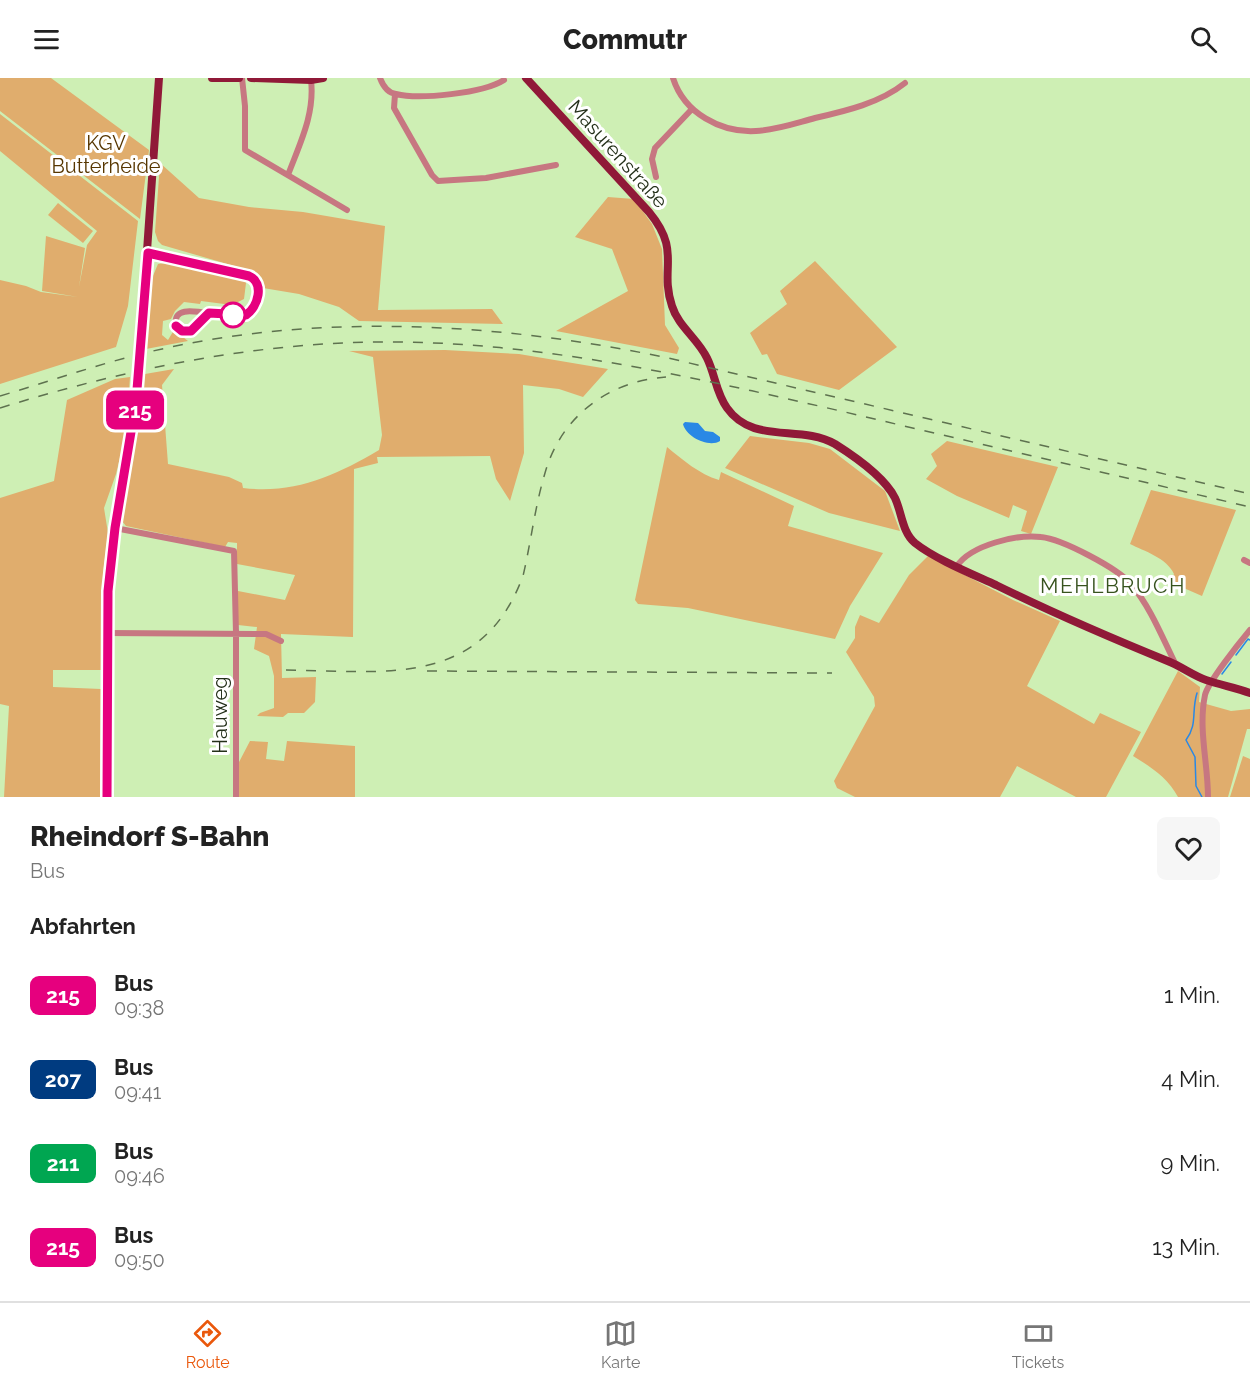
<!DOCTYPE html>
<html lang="de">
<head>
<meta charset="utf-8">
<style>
  body { margin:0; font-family:Raleway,sans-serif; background:#f6f6f6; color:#222; height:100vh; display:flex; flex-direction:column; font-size:22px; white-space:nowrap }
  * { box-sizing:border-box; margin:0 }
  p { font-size:20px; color:#767676 }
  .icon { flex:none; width:33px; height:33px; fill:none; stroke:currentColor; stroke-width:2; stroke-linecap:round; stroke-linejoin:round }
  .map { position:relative; height:719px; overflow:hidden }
  .side { display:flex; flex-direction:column; background:#fff; flex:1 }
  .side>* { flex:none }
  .badge { padding:0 12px; border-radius:9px; font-size:21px; line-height:39px }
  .map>.badge { position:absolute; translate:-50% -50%; box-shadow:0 0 0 3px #fff }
  h2 { padding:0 30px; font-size:22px; line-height:54px }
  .round { display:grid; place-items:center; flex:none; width:63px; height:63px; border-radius:9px; background:#f6f6f6 }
  .headline { display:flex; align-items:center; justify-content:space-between; height:102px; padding:0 30px }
  h1 { font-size:28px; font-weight:800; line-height:45px }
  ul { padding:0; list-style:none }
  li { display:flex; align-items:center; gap:18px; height:84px; padding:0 30px }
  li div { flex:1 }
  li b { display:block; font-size:22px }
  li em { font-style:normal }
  li .badge { min-width:66px; font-weight:700; text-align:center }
  header { display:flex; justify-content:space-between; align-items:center; height:78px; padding:0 30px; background:#fff; font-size:27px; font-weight:800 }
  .menu { display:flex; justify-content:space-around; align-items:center; height:84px; border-top:2px solid #e0e0e0; background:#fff; font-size:16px; color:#767676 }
  .menu a { display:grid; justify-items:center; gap:3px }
  .menu .selected { color:#ea580c }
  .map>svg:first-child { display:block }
  .green { fill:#e0ad6d }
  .water { fill:#2988e5 }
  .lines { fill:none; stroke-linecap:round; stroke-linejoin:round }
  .stream { stroke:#2988e5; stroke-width:1.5 }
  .minor { stroke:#c77781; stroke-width:6 }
  .major { stroke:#901938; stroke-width:8 }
  .rail { stroke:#5e724f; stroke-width:1.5; stroke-dasharray:10 10; stroke-linecap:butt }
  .major-bridge { stroke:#901938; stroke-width:8 }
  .line-casing { stroke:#fff; stroke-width:14 }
  .line { stroke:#e6007e; stroke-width:9 }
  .stop-dot { fill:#fff; stroke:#e6007e; stroke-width:3 }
  .labels { text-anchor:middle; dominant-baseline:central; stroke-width:6; stroke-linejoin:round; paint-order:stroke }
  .park-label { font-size:20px; fill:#573600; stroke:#fff }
  .street-label { font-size:20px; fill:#24301a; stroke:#fff }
  .neighbourhood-label { font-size:21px; letter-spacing:1.5px; fill:#37531e; stroke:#fff }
</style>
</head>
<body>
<header><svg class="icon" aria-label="menu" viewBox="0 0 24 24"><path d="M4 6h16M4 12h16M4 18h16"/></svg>Commutr<svg class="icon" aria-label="search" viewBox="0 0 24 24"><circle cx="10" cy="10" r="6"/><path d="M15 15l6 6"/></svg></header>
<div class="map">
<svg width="1250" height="719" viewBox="0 0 1250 719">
  <rect width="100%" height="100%" fill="#ceefb4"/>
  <!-- green -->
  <path class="green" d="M0 0H51L149 72 140 141 0 33Z
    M0 36 138 143 128 228 116 269 0 306V202L26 208 41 214 78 219 42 213 46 158 85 170 79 209 87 167 97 153 0 73Z
    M160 85 199 120 249 129 303 134 385 148 378 232 492 231 503 246 359 243 339 229 299 216 263 210 262 200 255 194 162 167 158 163 155 154Z
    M608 119 634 121 652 146 662 171 665 247 679 270 677 276 556 253 628 213 612 171 575 159Z
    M58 125 93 153 83 165 48 137Z
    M815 183 897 269 839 312 777 296 767 276 762 277 750 255 787 226 780 213Z
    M165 185 244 201 246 205 244 221 232 227 201 223 200 226 184 224 175 233 171 241 163 243 162 257 168 262 174 252 188 263 146 271 150 205 158 186Z
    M445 272 519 276 608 291 583 319 559 311 523 307 524 375 510 423 496 401 490 378 377 379 378 385 354 391 353 559 281 556 282 600 316 599 315 624 304 635H288L283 639 257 638 260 635 274 630V598L269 578 254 571 257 549 238 547V513L285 522 295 497 237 486V465L228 464 225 469 126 448 122 443 137 357 145 296 174 291 162 307 168 386 229 399 242 405 243 410C295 416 335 398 379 372L382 357 373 279 349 273Z
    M130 299 126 355 116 396 104 430 108 455 103 496 102 592H53V609L101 611 100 719H4L9 628 0 626V420L54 403 67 322 115 301Z
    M750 358 809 365 830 371 885 413 900 453 829 435 725 390Z
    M947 363 1058 389 1031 456 1021 453 1027 433 1013 427 1009 440 957 418 926 401 937 388 931 376Z
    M667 369C683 382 699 396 719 402L721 394 794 428 788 448 883 475 850 528 835 561 688 530 638 526 635 522Z
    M1151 412 1236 432 1202 518 1170 504 1174 496C1167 480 1144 473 1130 466Z
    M928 478 1013 522 1060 543 1027 608 1094 646 1100 635 1141 654 1106 719H1076L1017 688 1000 719H855L837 710 834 703 875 628 874 619 846 574 855 560V549L860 537 879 545 909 497Z
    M1178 593 1200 609 1199 624 1231 633 1250 631V651H1247L1228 719H1178C1168 700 1151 689 1133 678Z
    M250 663 268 664 266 681 284 683 287 663 355 668V719H237L238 686Z
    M1243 678 1250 681V719H1230Z"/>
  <!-- water -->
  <path class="water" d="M685 344 698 345 705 353 713 354 720 359V363C709 370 686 359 683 346Z"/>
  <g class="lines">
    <!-- stream -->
    <path class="stream" d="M1236 577 1248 561 1250 562
      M1222 596 1231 584
      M1197 615C1191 634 1198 646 1186 662L1195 679 1196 708 1202 719"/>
    <!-- minor -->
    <path class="minor" d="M242 0 245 28V72L347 132
      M380 0C383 8 387 15 396 16 419 22 484 15 504 2
      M673 0C684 35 721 55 756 53 776 52 796 45 815 40 846 33 880 25 905 5
      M395 16 394 30 432 97 438 103 486 100 556 87
      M288 97C300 65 315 36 311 2
      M656 99 652 81 655 70 692 31
      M148 175 254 200C259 208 258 215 256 223 248 260 170 211 176 248L182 253H191L209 235
      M115 450 234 473 236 555V719
      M1244 482 1250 485
      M957 488C971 467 1017 456 1041 459 1062 461 1117 490 1131 506 1151 530 1162 559 1176 587
      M107 555 266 556 281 563
      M1208 719C1208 685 1198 651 1205 617 1208 604 1240 564 1250 552"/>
    <!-- major -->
    <path class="major" d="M212 0H239
      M251 0 311 2 323 0
      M526 0 649 134C682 174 659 189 672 228 678 248 698 261 707 280 715 296 716 315 727 330 753 367 800 346 835 366 854 378 885 400 895 420 902 435 902 454 915 465 935 481 972 496 996 507 1053 535 1111 560 1170 584 1182 589 1194 598 1206 602 1221 607 1236 610 1250 615
      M140 274 159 0
      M107 719C106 640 102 559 111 481 118 418 133 357 138 295"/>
    <!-- rail -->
    <path class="rail" d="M0 318C51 303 101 285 153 273 319 234 502 245 668 280L1250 416
      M0 330C129 290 261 263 396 264 548 265 697 300 845 334 980 366 1115 397 1250 429
      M286 592C384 593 481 611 523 498 531 464 535 428 545 395 561 338 609 303 666 299
      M427 593 832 595"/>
    <!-- major-bridge -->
    <path class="major-bridge" d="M138 295 140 274"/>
  </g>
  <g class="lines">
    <defs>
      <path id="line" d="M107 719 108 513 115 450 136 324 148 175 249 198C265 205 258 229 246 237L209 235 191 253H182L176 248"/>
    </defs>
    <!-- line casing -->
    <use href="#line" class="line-casing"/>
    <!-- line -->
    <use href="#line" class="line"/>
  </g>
  <!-- markers -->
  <circle class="stop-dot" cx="233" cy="237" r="12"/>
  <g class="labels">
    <!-- park labels -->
    <g class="park-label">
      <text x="106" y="65">KGV<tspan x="106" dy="23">Butterheide</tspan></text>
    </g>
    <!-- street labels -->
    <g class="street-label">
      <text transform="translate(618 76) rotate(48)">Masurenstraße</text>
      <text transform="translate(220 637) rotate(-90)">Hauweg</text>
    </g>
    <!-- neighbourhood labels -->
    <g class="neighbourhood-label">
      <text x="1113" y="507">MEHLBRUCH</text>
    </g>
  </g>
</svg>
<b class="badge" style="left:135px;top:332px;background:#e6007e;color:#fff">215</b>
</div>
<section class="side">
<div class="headline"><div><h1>Rheindorf S-Bahn</h1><p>Bus</p></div><a class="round"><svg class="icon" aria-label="heart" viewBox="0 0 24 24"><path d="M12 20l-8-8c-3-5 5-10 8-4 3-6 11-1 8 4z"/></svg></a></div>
<h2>Abfahrten</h2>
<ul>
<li><span class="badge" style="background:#e6007e;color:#fff">215</span><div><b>Bus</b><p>09:38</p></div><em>1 Min.</em></li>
<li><span class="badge" style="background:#003b80;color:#fff">207</span><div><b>Bus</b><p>09:41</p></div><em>4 Min.</em></li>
<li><span class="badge" style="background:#00a651;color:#fff">211</span><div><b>Bus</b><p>09:46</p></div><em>9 Min.</em></li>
<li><span class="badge" style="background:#e6007e;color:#fff">215</span><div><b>Bus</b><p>09:50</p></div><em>13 Min.</em></li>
</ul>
</section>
<nav class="menu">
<a class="selected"><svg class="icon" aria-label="directions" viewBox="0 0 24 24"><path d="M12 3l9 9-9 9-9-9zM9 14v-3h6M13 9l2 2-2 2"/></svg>Route</a>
<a><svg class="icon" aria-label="map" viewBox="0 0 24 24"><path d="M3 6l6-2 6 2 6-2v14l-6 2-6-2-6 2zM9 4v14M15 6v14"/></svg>Karte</a>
<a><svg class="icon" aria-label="tickets" viewBox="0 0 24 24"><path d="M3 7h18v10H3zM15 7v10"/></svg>Tickets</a>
</nav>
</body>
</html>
